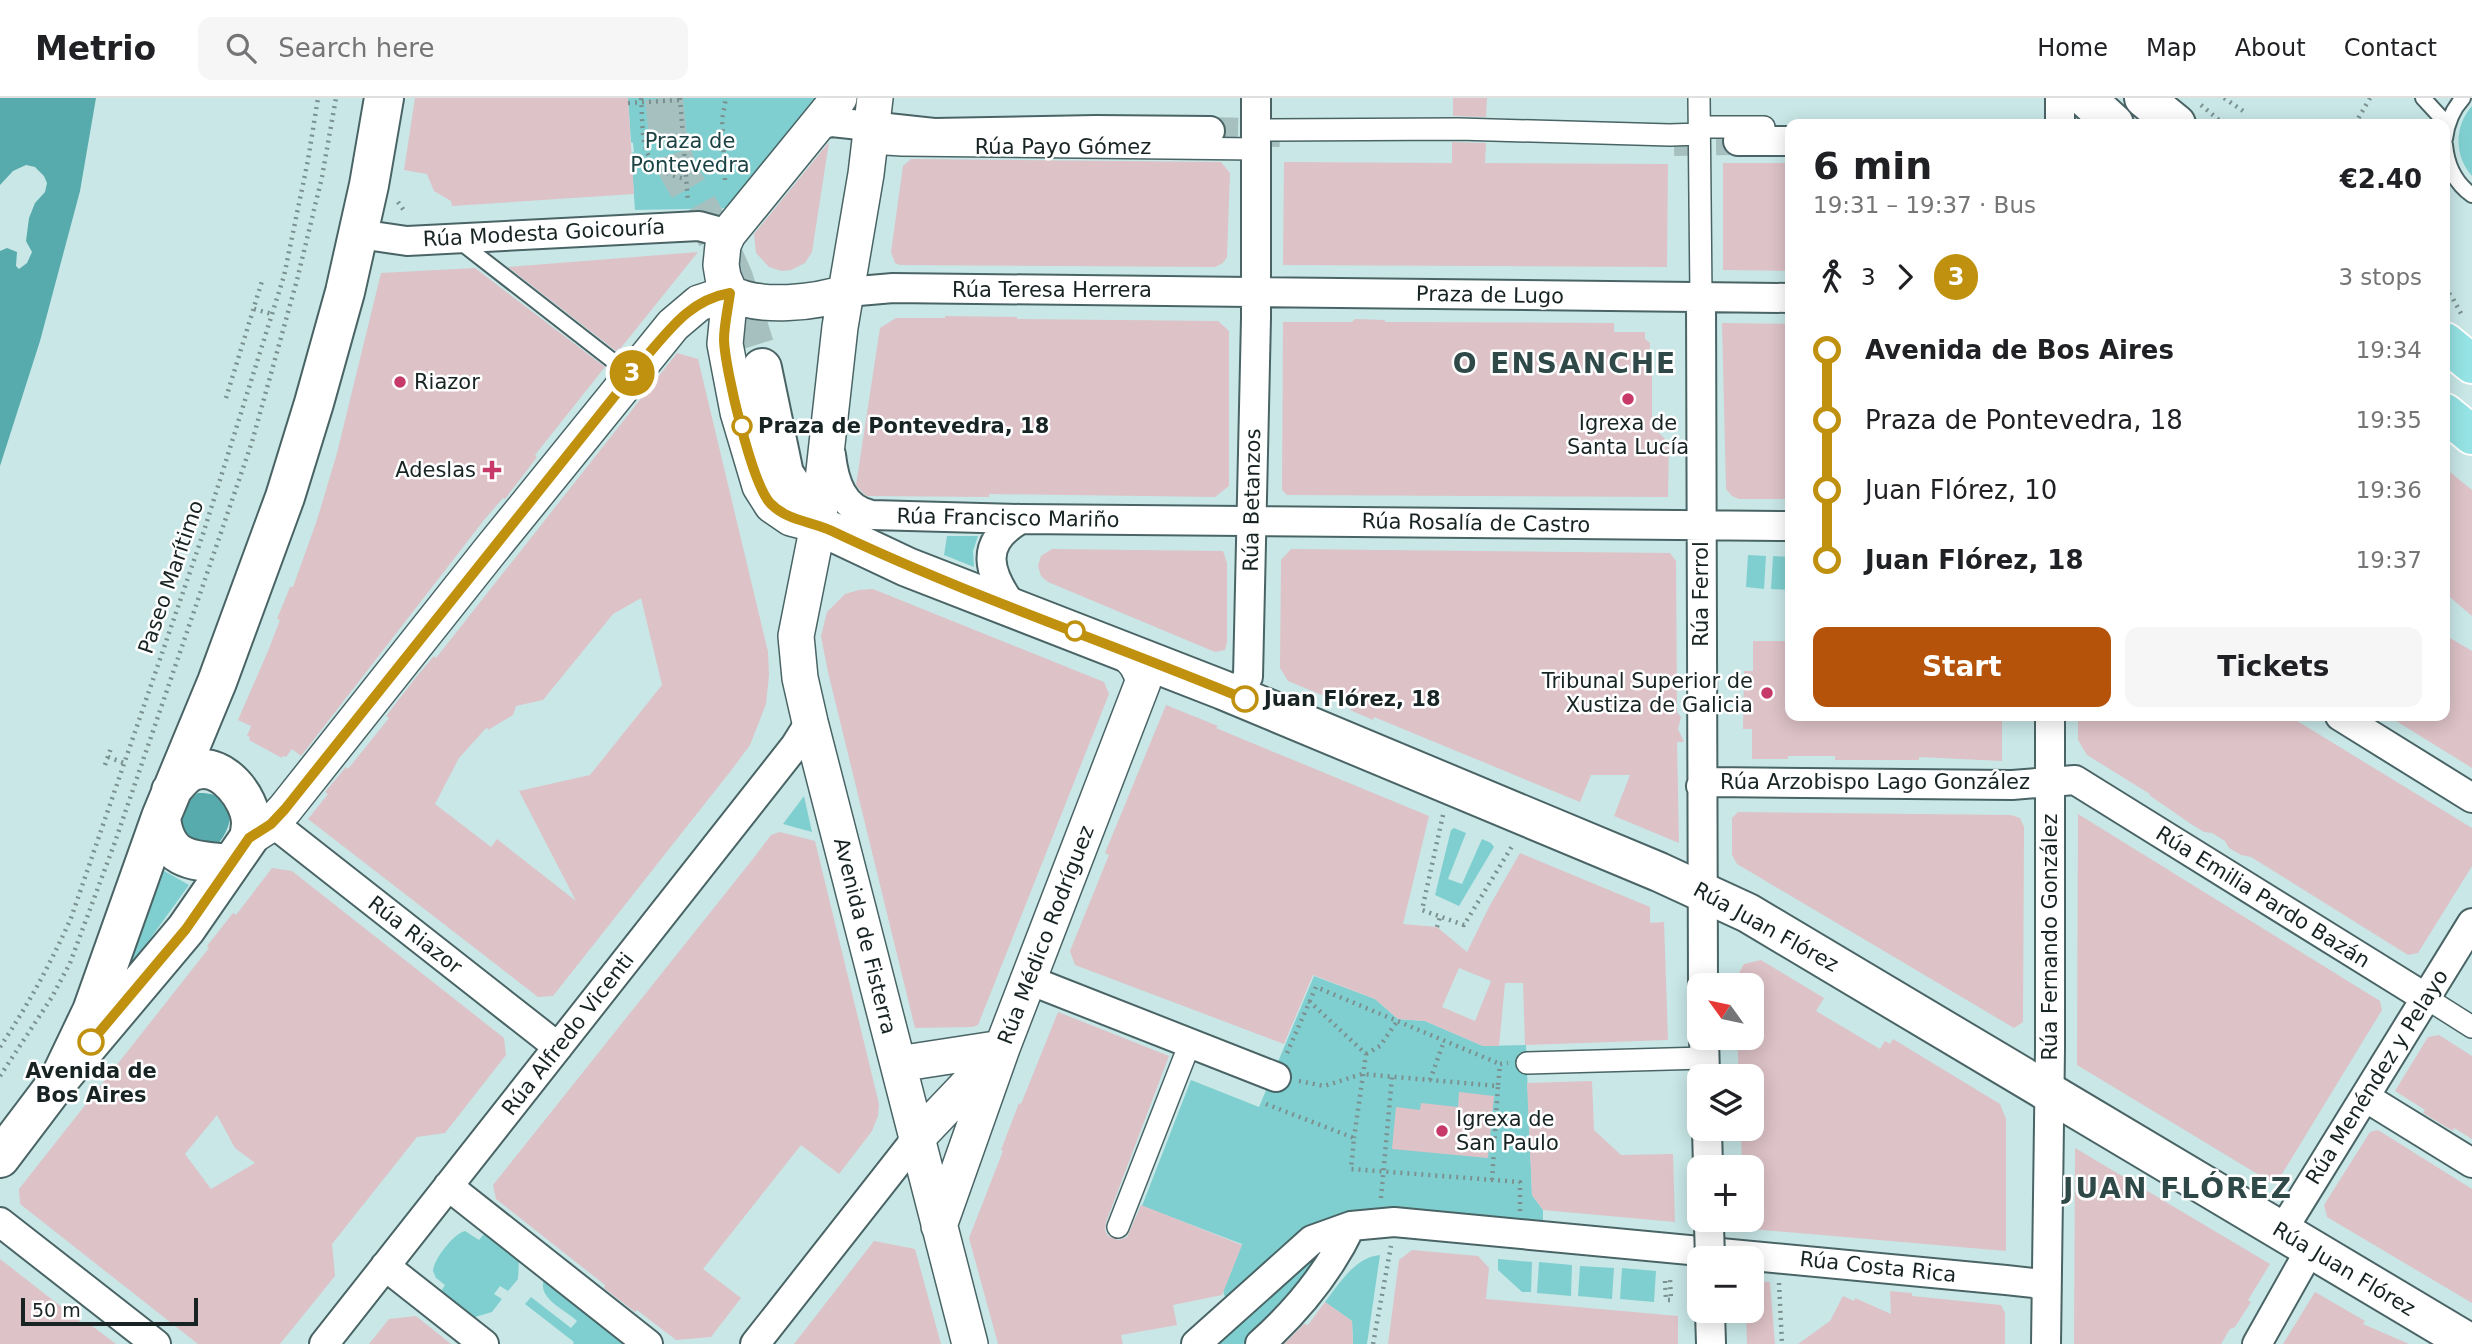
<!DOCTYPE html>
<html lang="en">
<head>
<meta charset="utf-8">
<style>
  body { margin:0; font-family:"DejaVu Sans",sans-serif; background:#f6f6f6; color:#202124; height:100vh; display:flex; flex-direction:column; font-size:26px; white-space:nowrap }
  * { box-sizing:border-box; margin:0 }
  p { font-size:23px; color:#757577 }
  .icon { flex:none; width:38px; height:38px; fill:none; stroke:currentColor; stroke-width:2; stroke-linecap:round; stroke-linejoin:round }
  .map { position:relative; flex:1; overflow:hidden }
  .sheet { position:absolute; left:1785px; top:21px; width:665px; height:602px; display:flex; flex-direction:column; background:#fff; border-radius:14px; box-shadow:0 4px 18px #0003 }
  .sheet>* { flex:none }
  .badge { padding:0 14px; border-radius:23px; font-size:24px; line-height:46px }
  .needle { width:46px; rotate:303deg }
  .buttons { position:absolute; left:1687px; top:875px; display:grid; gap:14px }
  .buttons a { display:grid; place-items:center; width:77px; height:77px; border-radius:14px; background:#fff; box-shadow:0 4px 18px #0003; font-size:35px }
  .scale { position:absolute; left:21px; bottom:18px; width:177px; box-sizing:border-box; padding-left:7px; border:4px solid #182323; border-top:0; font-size:19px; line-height:24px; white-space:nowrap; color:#182323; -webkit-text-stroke:5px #fff; paint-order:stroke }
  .map>.badge { position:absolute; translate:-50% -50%; box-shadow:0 0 0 4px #fff }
  .legs { display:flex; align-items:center; gap:10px; height:77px; padding:0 28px; font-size:23px }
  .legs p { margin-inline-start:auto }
  .overview { display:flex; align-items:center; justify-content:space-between; height:119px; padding:0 28px }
  h1 { font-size:38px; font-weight:600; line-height:52px }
  .primary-button { display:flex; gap:14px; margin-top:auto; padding:14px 28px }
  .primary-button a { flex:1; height:80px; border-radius:14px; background:#b45309; color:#fff; font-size:28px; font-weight:600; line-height:80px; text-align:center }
  .primary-button a+a { background:#f6f6f6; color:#202124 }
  ul { padding:0 28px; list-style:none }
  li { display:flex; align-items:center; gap:24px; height:70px; font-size:26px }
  li i { display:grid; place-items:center; width:10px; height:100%; margin:0 9px; background:currentColor }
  li i::after { content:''; width:18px; height:18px; margin:-9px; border:5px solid; border-radius:50%; background:#fff }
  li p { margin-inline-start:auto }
  li:first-child i { background:linear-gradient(#0000 50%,currentColor 0) }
  li:last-child i { background:linear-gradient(currentColor 50%,#0000 0) }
  header { display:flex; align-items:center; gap:42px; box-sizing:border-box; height:98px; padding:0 35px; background:#fff; border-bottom:2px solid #e0e0e0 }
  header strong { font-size:33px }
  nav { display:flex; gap:38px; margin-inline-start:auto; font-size:24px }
  .search { width:490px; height:63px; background:#f6f6f6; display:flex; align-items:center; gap:18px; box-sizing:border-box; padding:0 24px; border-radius:14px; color:#757577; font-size:26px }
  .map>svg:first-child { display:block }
  .green { fill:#80cfd0 }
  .water { fill:#58abac }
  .building { fill:#ddc2c7; fill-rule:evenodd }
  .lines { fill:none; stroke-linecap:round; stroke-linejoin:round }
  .minor-tunnel { stroke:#a6c0c0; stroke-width:28; stroke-dasharray:28 14; stroke-linecap:butt }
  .secondary-tunnel { stroke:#a6c0c0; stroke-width:38; stroke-dasharray:38 19; stroke-linecap:butt }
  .service-casing { stroke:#4a6465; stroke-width:18 }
  .pedestrian-casing { stroke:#4a6465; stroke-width:24 }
  .minor-casing { stroke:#4a6465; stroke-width:32 }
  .tertiary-casing { stroke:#4a6465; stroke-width:38 }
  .secondary-casing { stroke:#4a6465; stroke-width:42 }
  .primary-casing { stroke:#fff; stroke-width:42 }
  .path { stroke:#7b9191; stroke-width:4.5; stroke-dasharray:2 5; stroke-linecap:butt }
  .service { stroke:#fff; stroke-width:14 }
  .pedestrian { stroke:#fff; stroke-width:21 }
  .minor { stroke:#fff; stroke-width:28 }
  .tertiary { stroke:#fff; stroke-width:35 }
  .secondary { stroke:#fff; stroke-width:38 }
  .primary { stroke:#95e3e4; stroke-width:38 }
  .minor-bridge-casing { stroke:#4a6465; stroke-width:32; stroke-linecap:butt }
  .minor-bridge { stroke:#fff; stroke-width:28 }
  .line-1-casing { stroke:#fff; stroke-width:16 }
  .line-1 { stroke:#c0910f; stroke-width:10 }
  .poi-dot { fill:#c63969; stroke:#fff; stroke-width:2.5 }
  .stop-1-dot { fill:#fff; stroke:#c0910f; stroke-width:3.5 }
  .labels { text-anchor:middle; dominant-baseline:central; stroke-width:5; stroke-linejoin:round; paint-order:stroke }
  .park-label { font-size:21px; fill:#1c4344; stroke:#fff }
  .street-label { font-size:21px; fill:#182323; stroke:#fff }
  .poi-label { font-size:21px; fill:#182323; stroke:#fff; text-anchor:start }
  .stop-label { font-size:21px; font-weight:bold; fill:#182323; stroke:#fff; text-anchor:start }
  .district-label { font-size:28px; font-weight:bold; letter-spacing:2px; fill:#2f4949; stroke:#fff }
</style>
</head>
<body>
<header>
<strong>Metrio</strong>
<div class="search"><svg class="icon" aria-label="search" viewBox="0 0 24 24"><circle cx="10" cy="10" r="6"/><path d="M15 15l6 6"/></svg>Search here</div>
<nav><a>Home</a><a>Map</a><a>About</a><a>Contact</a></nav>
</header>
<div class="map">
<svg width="2472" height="1246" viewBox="0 0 2472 1246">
  <rect width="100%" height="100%" fill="#c9e7e7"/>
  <!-- green -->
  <path class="green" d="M628 0H824L733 110 635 112 631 55 634 54 633 45 631 44Z
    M2472 8V78C2454 58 2454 28 2472 8Z
    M947 438H978L973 453 974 469 944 457Z
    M1748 457 1766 458 1764 491 1746 489Z
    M1773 458 1790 459V492L1771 491Z
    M804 698 812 734 783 726Z
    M1454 730 1466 735 1448 781 1462 786 1482 741 1491 745 1494 749 1459 808 1435 797 1451 732Z
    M159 770 189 787 124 877 134 884 118 905H112L109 899Z
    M1314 878 1375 901 1398 921 1425 923 1483 948 1526 947 1532 1097 1543 1112V1124C1510 1121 1478 1118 1446 1116 1406 1112 1362 1104 1324 1122 1297 1135 1254 1182 1231 1204L1224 1197 1222 1185 1227 1184 1242 1146 1142 1108 1191 982 1259 1009Z
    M465 1133 479 1142 484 1136 519 1163 518 1181 508 1193 500 1188 494 1196 502 1201 492 1214 475 1219 441 1193 445 1187 436 1180 433 1173C434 1161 453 1136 465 1133Z
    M1333 1147 1268 1228 1243 1246H1212L1314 1155Z
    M1380 1157 1367 1246H1353L1352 1223 1325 1204C1339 1186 1355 1159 1380 1157Z
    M1498 1161 1532 1164 1531 1194H1522L1498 1172Z
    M1539 1164 1572 1167 1571 1198 1537 1195Z
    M1580 1168 1614 1170 1612 1201 1578 1198Z
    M1622 1170 1656 1173 1654 1204 1620 1201Z
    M544 1181 627 1246H573L574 1244 525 1206 531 1199 571 1230 577 1223C565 1211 537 1201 544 1181Z"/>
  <!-- water -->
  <path class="water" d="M0 0H96L80 93 40 243 0 368V153L7 150 17 154 16 168 19 171 27 165 32 154 26 143 29 120 35 105 45 94 47 85 44 78 35 69 26 67 13 73 0 87Z
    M198 695C239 694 237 729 212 752L177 735C181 717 182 707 198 695Z"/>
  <!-- building -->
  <path class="building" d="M415 0H628L634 96 452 108 451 103 434 93 427 76 404 72Z
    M1453 0H1487L1486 19 1453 18Z
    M829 44 812 154 805 165 791 172 782 173 769 169 756 155 754 136Z
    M1452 44 1486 45 1485 65 1668 66 1667 169 1283 167 1284 64 1452 65Z
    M911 61 1221 64 1230 75 1227 159 1223 165 1215 169 900 167 895 165 891 154 903 68Z
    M1723 65H1790V173L1723 172Z
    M698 154 620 251 619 250 616 253 508 169Z
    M475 170 605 269 535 357 537 359 505 401 503 400 484 422 301 658 292 651 286 659 283 658 282 660 249 642 250 639 247 638 251 628 238 622 268 553 280 522 277 521 290 489H293L317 422 337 355 381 175Z
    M945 218 1017 219V221L1218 223 1229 233V388L1215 399 989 396V399L867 398 864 396 856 387 880 230 896 220H945Z
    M1355 221 1384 222 1386 224 1614 225V234H1645V241L1650 245 1649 266H1652V328L1669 345 1668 399 1287 397 1282 392 1283 224H1352Z
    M1722 225 1790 226V401H1739L1732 398 1726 391Z
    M677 255 698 261 768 554 769 577 766 606 750 647 733 670 553 898 538 899 308 721 328 696 325 694 346 669 348 671 389 620 386 618 417 578 434 558 436 560ZM641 500 662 587 590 677 519 693 576 803 497 741 491 749 435 706 459 660 487 629 488 632 513 617 516 608 543 602 613 516Z
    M2445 370 2472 392V518L2445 495Z
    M1052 451 1223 453 1227 465V544L1225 552 1215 554 1048 484 1041 478 1038 468 1041 458Z
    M1291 451 1670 455 1676 463 1677 614 1681 619 1678 631 1684 644H1677L1679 745 1614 718 1630 677H1591L1580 704 1374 619 1373 622 1350 612 1351 609 1288 583 1280 570 1281 462Z
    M873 491 1104 584 1109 596 978 927 972 929 915 930 828 574 821 538 827 514 845 496 859 492Z
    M2445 537 2472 553V670L2388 618H2445Z
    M1753 543H1789L1790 618H2002V663L1919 659V662H1835V658H1788V661H1752V631H1743L1744 573H1753Z
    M1166 607 1218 628 1216 630 1240 640 1429 718 1403 826 1437 829 1467 854 1489 809 1520 755 1650 809V825L1664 824 1668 942 1525 947 1523 885H1505L1499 948H1483L1425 923 1398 921 1375 901 1313 877 1284 946 1075 867 1070 853 1109 757 1105 755ZM1459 870 1491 883 1475 923 1442 909Z
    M2078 618H2289L2472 730V768L2418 855 2408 857 2251 759 2241 757 2229 750 2225 743 2212 735 2204 734 2191 726 2149 697 2150 696 2087 657 2078 642Z
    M1738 714 2011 717 2020 720 2024 729 2023 924 2014 930 1737 766 1732 757V720Z
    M2078 716 2380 903 2382 912 2279 1081 2269 1083 2077 967Z
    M780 734 815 743 879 1006 878 1018 872 1033 839 1076 801 1047 703 1171 741 1200 711 1239 676 1242 637 1212 635 1214 604 1190 605 1187 496 1101 493 1087 756 757 771 737Z
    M272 770 292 773 504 940 506 957 445 1035 417 1039 332 1146 335 1178 280 1246H198L20 1106 19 1091 209 850 207 848 233 815 236 817ZM217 1017 235 1050 255 1065 211 1091 185 1056Z
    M1761 862 1824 900 1816 913 1880 951 1885 943 1890 946 1893 941 2000 1006 2006 1021V1153L1752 1131V1069H1742L1741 1031H1752V978H1739L1737 940H1752V887H1732L1744 866Z
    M1058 914 1169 958 1106 1124 1105 1132 1108 1138 1119 1142 1127 1139 1141 1107 1242 1147 1222 1197 1173 1207 1177 1227 1121 1237 1123 1246H998L969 1140 1003 1053 1001 1052 1019 1005 1021 1006Z
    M2439 937 2472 958V1041L2454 1030 2453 1033 2423 1015 2425 1012 2395 993 2428 939Z
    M1592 983 1594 1032 1621 1057 1673 1056 1675 1124 1543 1112 1532 1097 1527 985Z
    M1459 994 1494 998 1488 1060 1392 1051 1396 1009 1420 1012 1421 1005 1458 1009Z
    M2378 1032 2472 1091V1205L2327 1119 2324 1107 2370 1034Z
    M2075 1050 2270 1166 2248 1202 2251 1204 2235 1229 2230 1231 2221 1246H2074Z
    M874 1143 915 1151 941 1246H794Z
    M1412 1152 1478 1158 1489 1170 1486 1201 1678 1218V1246H1388L1399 1162Z
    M0 1161 85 1227 87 1224 116 1246H0Z
    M1752 1183 1770 1184 1775 1246H1747L1746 1213H1752Z
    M1890 1193 1912 1195V1198L2001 1207 2005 1215V1246H1798L1830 1223 1843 1198 1854 1203 1855 1200 1891 1216Z
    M2315 1194 2365 1223 2363 1226 2409 1246H2283Z
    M1325 1204 1352 1223 1353 1246H1284L1304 1226 1308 1227Z
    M416 1218 451 1246H369L389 1221Z"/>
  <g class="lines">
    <!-- minor-tunnel -->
    <path class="minor-tunnel" d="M1210 33 1280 35
      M1674 44 1738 43"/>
    <!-- secondary-tunnel -->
    <path class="secondary-tunnel" d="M664 0 668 40 678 72 716 139 734 180 762 270"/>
    <defs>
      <path id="service" d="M2423 0 2447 26
        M2445 41C2447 24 2452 12 2463 0
        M2445 47C2447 68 2455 85 2472 97
        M459 143 631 277"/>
      <path id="pedestrian" d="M1699 0 1701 200
        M1700 29H1764
        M1255 32 1459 31 1670 37 1700 36
        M870 45 902 47 1256 51
        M2426 900 2472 929
        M1527 965 1704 960
        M1118 1129 1190 945"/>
      <path id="minor" d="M2060 0V26
        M817 27 832 24 934 35 1096 32 1210 33
        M1738 43H1790
        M359 136 407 143 699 128 728 136
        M847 194 893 190 1790 200
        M1701 200 1703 887
        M831 357C834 384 843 412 872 417L1021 421 1790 428
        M1013 509C988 475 978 445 1021 421
        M1223 592 1241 589 1248 579 1256 220V0
        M2340 618 2472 700
        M1701 688 1711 684 2012 687 2075 682 2426 900
        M271 726 283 733 558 949
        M1029 882 1276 979
        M1704 940 1705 978
        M2365 999 2472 1065
        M1707 1031 1708 1069
        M448 1088 648 1246
        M0 1124 156 1246
        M2282 1133 2472 825
        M385 1168 484 1246
        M1710 1213 1711 1246
        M324 1246 795 648 810 624
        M755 1246 916 1041
        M1196 1246 1312 1142 1351 1128 1394 1124 2006 1182 2034 1185 2046 1190
        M1260 1246C1298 1212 1329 1174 1351 1128
        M2046 1246 2050 951V618
        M2257 1246 2311 1150"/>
      <path id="tertiary" d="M875 0 866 76 840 229 818 427 796 538 800 580 810 624 970 1246
        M730 195C759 211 816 205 847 194
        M818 427 791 420 772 407 760 388 738 314 725 246 730 195 723 179 721 167 723 147 728 136 839 0
        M249 740 271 726 285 711 489 454 673 227 699 205 730 195
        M898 966 1002 950
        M916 1041 995 958
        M939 1128 1002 950 1143 584C1141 569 1134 562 1123 552"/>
      <path id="secondary" d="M2086 0 2114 26
        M2144 0 2176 26
        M762 270 784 376 818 427 907 469 1223 592 1659 774 1748 815 2471 1246
        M161 719C165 764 194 763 231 766
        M59 982 92 913 161 719 217 584 285 399 314 305 345 194 369 87 384 0
        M0 1060 59 982 186 831 249 740C250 735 251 729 251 724 250 700 223 665 196 672 185 674 178 685 171 693"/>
      <path id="primary" d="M2445 244 2472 266
        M2445 315 2472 337"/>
    </defs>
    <!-- service casing -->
    <use href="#service" class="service-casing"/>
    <!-- pedestrian casing -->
    <use href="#pedestrian" class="pedestrian-casing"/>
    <!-- minor casing -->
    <use href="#minor" class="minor-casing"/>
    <!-- tertiary casing -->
    <use href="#tertiary" class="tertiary-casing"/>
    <!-- secondary casing -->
    <use href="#secondary" class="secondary-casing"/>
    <!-- primary casing -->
    <use href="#primary" class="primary-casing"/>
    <!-- path -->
    <path class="path" d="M641 0C644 41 637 71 686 81
      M680 0 688 104
      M2224 0 2246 15
      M628 5 680 2
      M2201 7 2224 26
      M2355 26 2370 0
      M725 82 722 22 726 0
      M398 104 405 114
      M2445 190 2452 199 2463 219
      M254 211 272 216
      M226 300 262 183
      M108 659 124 665
      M105 667 111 650
      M1443 717 1422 812 1464 827 1514 745
      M1437 829 1440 819
      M1309 903 1366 956 1354 1040
      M0 949C28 907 51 865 71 820L203 436 284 178 308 62 318 0
      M1287 955 1316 889 1500 966
      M1366 956 1380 948 1398 922
      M0 978 52 899 70 865 115 744 252 344 297 182 322 79 336 0
      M1430 982 1444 943
      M1299 983 1324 988 1362 976 1498 988 1500 966 1508 965
      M1266 1006 1354 1040 1351 1071 1520 1084V1114
      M1492 1082 1498 988
      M1381 1100 1392 979
      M1665 1183 1666 1202H1671L1670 1182
      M1779 1185 1782 1246
      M1373 1246 1391 1148"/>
    <!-- service -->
    <use href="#service" class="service"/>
    <!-- pedestrian -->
    <use href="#pedestrian" class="pedestrian"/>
    <!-- minor -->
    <use href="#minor" class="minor"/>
    <!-- tertiary -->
    <use href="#tertiary" class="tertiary"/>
    <!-- secondary -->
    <use href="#secondary" class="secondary"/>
    <!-- primary -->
    <use href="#primary" class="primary"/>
    <defs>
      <path id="minor-bridge" d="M1709 1127 1710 1160"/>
    </defs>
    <!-- minor-bridge casing -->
    <use href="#minor-bridge" class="minor-bridge-casing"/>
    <!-- minor-bridge -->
    <use href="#minor-bridge" class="minor-bridge"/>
  </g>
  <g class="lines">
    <defs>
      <path id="line-1" d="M91 944 186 831 249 740 271 726 285 711 645 260C670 231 690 202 730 195 728 211 724 227 724 242 725 272 752 385 770 405 787 423 811 423 832 433 966 497 1108 544 1245 601"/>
    </defs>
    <!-- line-1 casing -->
    <use href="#line-1" class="line-1-casing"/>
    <!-- line-1 -->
    <use href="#line-1" class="line-1"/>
  </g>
  <!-- markers -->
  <g class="poi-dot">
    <circle cx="400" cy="284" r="7"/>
    <circle cx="1628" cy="301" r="7"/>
    <path d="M488.5 361.5h7v7h7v7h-7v7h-7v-7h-7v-7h7z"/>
    <circle cx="1767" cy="595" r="7"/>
    <circle cx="1442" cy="1033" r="7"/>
  </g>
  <g class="stop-1-dot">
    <circle cx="742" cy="328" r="9"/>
    <circle cx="1075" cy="533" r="9"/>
    <circle cx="1245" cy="601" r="12"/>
    <circle cx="91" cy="944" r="12"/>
  </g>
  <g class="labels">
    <!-- park labels -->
    <g class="park-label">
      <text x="690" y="43">Praza de<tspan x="690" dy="24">Pontevedra</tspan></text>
    </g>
    <!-- street labels -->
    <g class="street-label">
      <text x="1063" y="49">Rúa Payo Gómez</text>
      <text transform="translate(544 135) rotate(-3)">Rúa Modesta Goicouría</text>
      <text x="1052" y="192">Rúa Teresa Herrera</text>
      <text transform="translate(1490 197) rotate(1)">Praza de Lugo</text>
      <text transform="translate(1252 402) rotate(-89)">Rúa Betanzos</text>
      <text transform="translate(1008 420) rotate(1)">Rúa Francisco Mariño</text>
      <text transform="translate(1476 425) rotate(1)">Rúa Rosalía de Castro</text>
      <text transform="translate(171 479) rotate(-71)">Paseo Marítimo</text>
      <text transform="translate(1701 496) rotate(-90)">Rúa Ferrol</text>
      <text x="1875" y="684">Rúa Arzobispo Lago González</text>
      <text transform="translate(2263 799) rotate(32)">Rúa Emilia Pardo Bazán</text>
      <text transform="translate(1766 829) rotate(29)">Rúa Juan Flórez</text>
      <text transform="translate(415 837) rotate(38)">Rúa Riazor</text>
      <text transform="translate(1046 837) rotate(-69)">Rúa Médico Rodríguez</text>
      <text transform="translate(865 838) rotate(76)">Avenida de Fisterra</text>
      <text transform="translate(2050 839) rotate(-90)">Rúa Fernando González</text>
      <text transform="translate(568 936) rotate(-52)">Rúa Alfredo Vicenti</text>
      <text transform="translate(2377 979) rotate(-58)">Rúa Menéndez y Pelayo</text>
      <text transform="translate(1878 1169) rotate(6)">Rúa Costa Rica</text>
      <text transform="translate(2344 1171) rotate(31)">Rúa Juan Flórez</text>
    </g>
    <!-- poi labels -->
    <g class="poi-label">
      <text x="414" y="284">Riazor</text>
      <text x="1628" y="325" text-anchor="middle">Igrexa de<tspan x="1628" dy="24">Santa Lucía</tspan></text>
      <text x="476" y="372" text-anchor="end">Adeslas</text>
      <text x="1753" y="583" text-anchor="end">Tribunal Superior de<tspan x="1753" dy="24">Xustiza de Galicia</tspan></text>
      <text x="1456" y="1021">Igrexa de<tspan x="1456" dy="24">San Paulo</tspan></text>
    </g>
    <!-- stop labels -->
    <g class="stop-label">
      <text x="758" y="328">Praza de Pontevedra, 18</text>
      <text x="1264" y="601">Juan Flórez, 18</text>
      <text x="91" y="973" text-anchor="middle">Avenida de<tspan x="91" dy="24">Bos Aires</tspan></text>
    </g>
    <!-- district labels -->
    <g class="district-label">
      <text x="1565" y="265">O ENSANCHE</text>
      <text x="2178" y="1090">JUAN FLÓREZ</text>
    </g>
  </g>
</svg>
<div class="buttons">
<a><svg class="needle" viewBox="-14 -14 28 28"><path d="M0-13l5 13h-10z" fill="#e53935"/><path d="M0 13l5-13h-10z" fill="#757577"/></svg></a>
<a><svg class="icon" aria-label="layers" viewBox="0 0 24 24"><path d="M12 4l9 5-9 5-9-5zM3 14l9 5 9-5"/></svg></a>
<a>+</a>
<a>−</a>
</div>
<div class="scale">50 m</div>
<b class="badge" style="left:632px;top:275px;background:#c0910f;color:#fff">3</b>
<section class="sheet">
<div class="overview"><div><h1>6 min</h1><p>19:31 – 19:37 · Bus</p></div><b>€2.40</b></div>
<div class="legs"><svg class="icon" aria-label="walk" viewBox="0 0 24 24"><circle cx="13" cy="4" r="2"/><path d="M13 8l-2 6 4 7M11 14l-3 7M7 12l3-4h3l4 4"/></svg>3<svg class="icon" aria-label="forward" viewBox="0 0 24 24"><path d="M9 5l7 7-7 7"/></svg><b class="badge" style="background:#c0910f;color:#fff">3</b><p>3 stops</p></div>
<ul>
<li><i style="color:#c0910f"></i><b>Avenida de Bos Aires</b><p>19:34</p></li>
<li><i style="color:#c0910f"></i><span>Praza de Pontevedra, 18</span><p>19:35</p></li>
<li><i style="color:#c0910f"></i><span>Juan Flórez, 10</span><p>19:36</p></li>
<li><i style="color:#c0910f"></i><b>Juan Flórez, 18</b><p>19:37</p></li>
</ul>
<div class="primary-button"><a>Start</a><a>Tickets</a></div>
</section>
</div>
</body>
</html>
